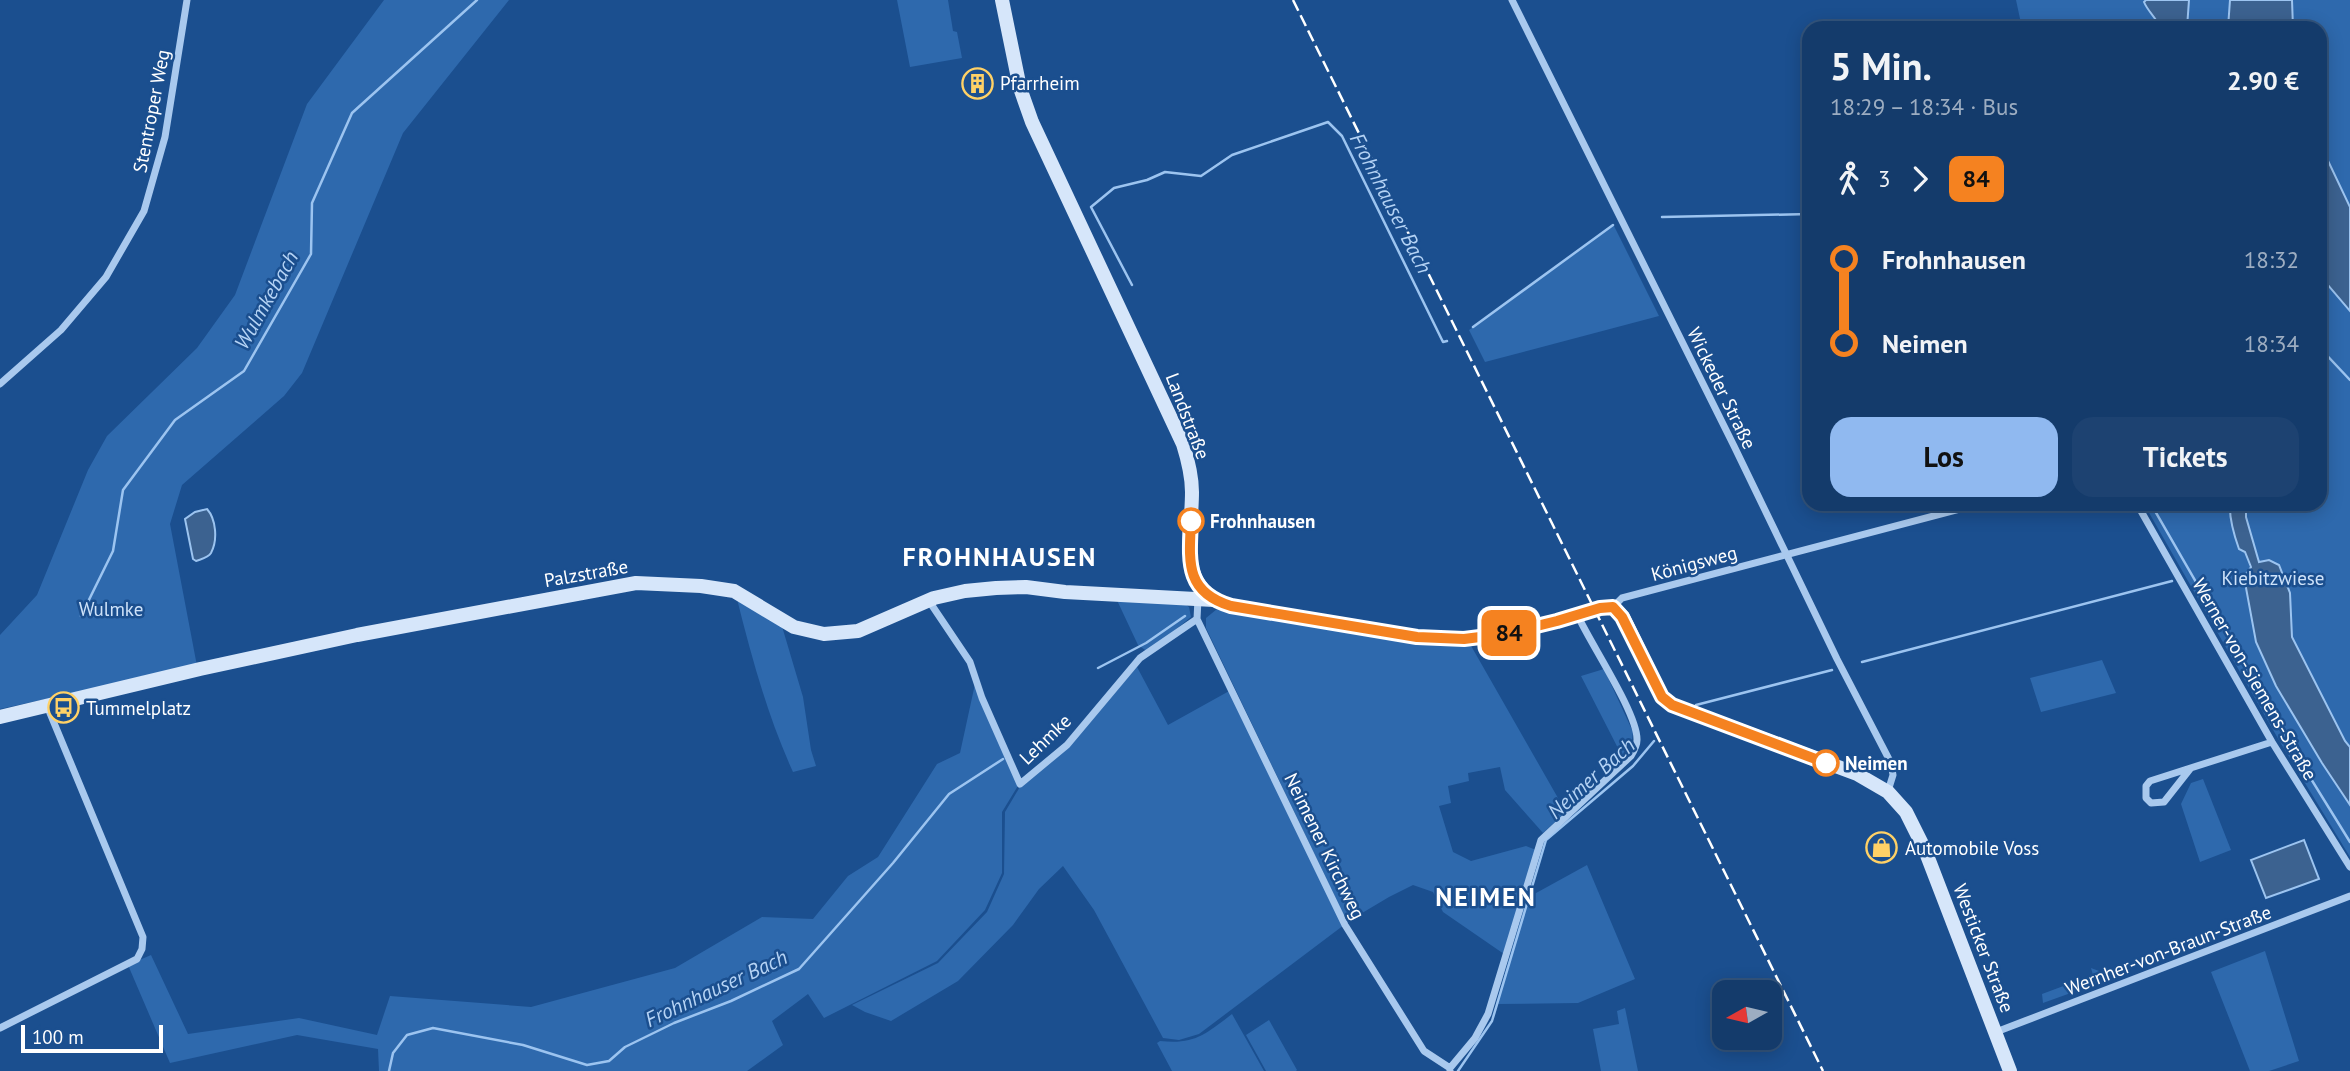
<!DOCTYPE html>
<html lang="de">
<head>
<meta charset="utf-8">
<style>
  body { margin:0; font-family:"PT Sans",sans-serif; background:#1d4271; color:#f1f3f6; height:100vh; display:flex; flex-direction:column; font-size:26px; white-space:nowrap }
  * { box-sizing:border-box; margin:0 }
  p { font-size:23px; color:#9dadc1 }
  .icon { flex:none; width:38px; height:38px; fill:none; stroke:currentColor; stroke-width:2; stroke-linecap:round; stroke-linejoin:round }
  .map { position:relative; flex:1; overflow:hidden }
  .drawer { position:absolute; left:1802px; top:21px; width:525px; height:490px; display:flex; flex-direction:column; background:#143b6b; border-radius:21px; box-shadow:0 4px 18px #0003,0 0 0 2px #33557e }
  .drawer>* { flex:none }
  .badge { padding:0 14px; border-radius:10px; font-size:24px; line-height:46px }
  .needle { width:46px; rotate:262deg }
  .fabs { position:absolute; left:1712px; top:980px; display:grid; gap:14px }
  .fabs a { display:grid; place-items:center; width:70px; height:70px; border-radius:14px; background:#143b6b; box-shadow:0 4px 18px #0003,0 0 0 2px #33557e; font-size:35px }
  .scale { position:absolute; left:21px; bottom:18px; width:142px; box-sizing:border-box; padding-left:7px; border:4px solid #fff; border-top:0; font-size:19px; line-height:24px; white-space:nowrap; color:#fff; -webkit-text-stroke:5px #1b4f8f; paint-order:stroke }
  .map>.badge { position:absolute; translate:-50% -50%; box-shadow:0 0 0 4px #fff }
  .legs { display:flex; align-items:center; gap:10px; height:77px; padding:0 28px; font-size:23px }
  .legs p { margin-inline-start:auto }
  .head { display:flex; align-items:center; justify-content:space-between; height:119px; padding:0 28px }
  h1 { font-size:38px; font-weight:600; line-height:52px }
  .button { display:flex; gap:14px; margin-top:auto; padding:14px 28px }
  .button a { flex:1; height:80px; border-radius:21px; background:#90b9f0; color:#111; font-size:28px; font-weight:600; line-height:80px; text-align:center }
  .button a+a { background:#1d4271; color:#f1f3f6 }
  ul { padding:0 28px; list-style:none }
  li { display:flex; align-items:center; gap:24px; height:84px; font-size:26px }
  li i { display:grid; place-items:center; width:10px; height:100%; margin:0 9px; background:currentColor }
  li i::after { content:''; width:18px; height:18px; margin:-9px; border:5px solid; border-radius:50%; background:#143b6b }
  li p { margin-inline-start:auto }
  li:first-child i { background:linear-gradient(#0000 50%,currentColor 0) }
  li:last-child i { background:linear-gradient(currentColor 50%,#0000 0) }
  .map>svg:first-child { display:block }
  .green { fill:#2e69ad }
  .water { fill:#3c6290; stroke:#9cc4f0; stroke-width:2 }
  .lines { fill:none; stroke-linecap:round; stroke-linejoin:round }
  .stream { stroke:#9cc4f0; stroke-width:2.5 }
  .street { stroke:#a9c9ee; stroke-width:7 }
  .secondary { stroke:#d6e6fa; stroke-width:14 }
  .rail { stroke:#fff; stroke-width:2.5; stroke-dasharray:12 5; stroke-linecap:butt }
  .line-1-casing { stroke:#fff; stroke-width:16 }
  .line-1 { stroke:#f58220; stroke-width:10 }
  .stop-1-dot { fill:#fff; stroke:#f58220; stroke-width:3.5 }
  .labels { text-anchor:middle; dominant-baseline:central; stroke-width:5; stroke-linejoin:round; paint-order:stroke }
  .poi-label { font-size:19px; fill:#fff; stroke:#1b4f8f; text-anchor:start }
  .street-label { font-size:19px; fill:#fff; stroke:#1b4f8f }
  .stop-label { font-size:19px; font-weight:bold; fill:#fff; stroke:#1b4f8f; text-anchor:start }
  .park-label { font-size:19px; fill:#cfe3fa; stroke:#1b4f8f }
  .water-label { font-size:21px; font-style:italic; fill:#b5d3f5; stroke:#1b4f8f }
  .district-label { font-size:26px; font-weight:bold; letter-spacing:2px; fill:#fff; stroke:#1b4f8f }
</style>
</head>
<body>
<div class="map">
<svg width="2350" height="1071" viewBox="0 0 2350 1071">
  <rect width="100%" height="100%" fill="#1b4f8f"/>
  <!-- green -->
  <path class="green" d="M384 0H509L403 133 302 373 284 396 182 485 170 524 197 666 0 709V635L37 595 88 470 107 436 197 348 235 295 307 104Z
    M897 0H948L953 31 957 32 962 58 910 67Z
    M2016 0H2251V28H2022Z
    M2260 0H2350V857L2280 742 2144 504H2320V28H2258Z
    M1613 224 1659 316 1485 362 1469 330Z
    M736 595 781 623 803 697 811 750 816 766 793 772C767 715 751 655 736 595Z
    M1115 596 1182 602 1189 607 1191 617 1148 652 1138 645Z
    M1217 609 1420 643 1470 644 1566 812 1543 833 1505 790 1500 767 1468 773 1469 781 1448 786 1451 803 1439 806 1453 852 1471 861 1526 846 1536 850 1504 954 1443 912 1433 892 1413 885 1389 897 1347 922 1206 628V618Z
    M2102 660 2116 693 2041 712 2030 678Z
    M1137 667 1168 725 1231 690 1344 925 1199 1034 1179 1040 1163 1038 1094 910 1063 866 1039 889 1013 925 958 981 891 1021 865 1012 852 1005 938 963 987 912 1004 874 1005 812 1021 785 1068 746Z
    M1604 669 1633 732 1631 748 1622 756 1581 676Z
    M975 684 1019 784 1002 812V873L985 910 937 961 824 1018 808 994 772 1021 783 1045 747 1071H379L378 1049 297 1035 170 1063 128 965 151 955 188 1034 299 1018 377 1035 390 996 531 1007 675 968 762 917 813 919 848 876 878 857 937 764 960 753Z
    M2203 779 2231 850 2200 862 2181 804 2191 783Z
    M1587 865 1635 979 1578 1003 1496 1004 1527 898Z
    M2265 951 2299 1061 2269 1071H2250L2211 972Z
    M2091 968 2099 971 2104 981 2043 1003 2042 994 2093 975Z
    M1625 1008 1638 1071H1601L1593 1029 1619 1024 1617 1011Z
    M1232 1014 1264 1071H1172L1157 1043 1160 1041C1194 1045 1206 1034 1232 1014Z
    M1269 1020 1297 1070 1296 1071H1266L1246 1035Z"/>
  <!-- water -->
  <path class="water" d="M2146 0H2189L2187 28H2160C2157 18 2148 12 2144 2Z
    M2230 0H2292L2293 28H2228Z
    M2321 146 2350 207V311L2321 277Z
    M2230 504H2246V517L2259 562 2269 560 2279 565 2290 593 2292 637 2345 741 2350 747V805L2322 763 2276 686 2256 642 2244 577 2251 567 2245 552 2239 549C2234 535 2229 519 2230 504Z
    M207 509C216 519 218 540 211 553 208 558 201 559 196 561L193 559 185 519 195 512Z
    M2304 840 2319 879 2266 898 2251 860Z"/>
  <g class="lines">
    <!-- stream -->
    <path class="stream" d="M1662 217 1810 214
      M1132 285 1091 207 1114 188 1147 180 1165 172 1201 176 1232 155 1328 122 1342 136 1443 342 1447 341
      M1473 327 1613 225
      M2320 348 2350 380
      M2151 504 2287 740 2350 842
      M81 616 113 551 123 490 175 420 244 371 311 254 312 203 352 113 477 0
      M1862 662 2172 581
      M1098 668 1146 643 1185 616
      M1696 705 1832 670
      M389 1071 393 1053 407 1035 433 1028 523 1045 587 1065 609 1061 625 1047 674 1023 731 1001 799 969 893 863 949 794 1003 759
      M1458 1071 1492 1021 1546 840 1633 766 1654 741"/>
    <!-- street -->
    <path class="street" d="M1512 0 1734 446 1837 659 1891 763 1893 775 1888 791
      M0 384 61 330 106 277 144 211 165 137 187 0
      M2137 504 2272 742 2350 867
      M1198 599 1197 619 1345 925 1424 1051 1450 1068
      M929 601 970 662 982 698 1020 784 1067 745 1140 658 1197 619
      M1613 607 1622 598 1979 504
      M2190 769 2164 802 2151 803 2146 798V786L2150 781 2272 742
      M0 1028 137 959 142 949 143 937 47 706
      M1996 1032 2350 896
      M1450 1071V1068L1475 1038 1488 1014 1541 840 1631 756C1634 751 1637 746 1637 740 1638 714 1590 643 1578 616"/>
    <!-- secondary -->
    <path class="secondary" d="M1002 0 1020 88 1032 122 1183 444C1188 460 1192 475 1192 492 1192 538 1175 589 1231 606L1417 637 1464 639 1504 634 1557 621 1600 608 1613 607 1623 617 1662 697 1672 705 1857 774 1888 792 1906 812 1925 850 2010 1071
      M0 717 200 669 357 635 636 583 701 586 734 591 794 627 824 634 858 631 934 598 965 591 996 588 1026 587 1065 592 1214 600"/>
    <!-- rail -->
    <path class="rail" d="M1293 0 1823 1071"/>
  </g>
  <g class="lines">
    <defs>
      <path id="line-1" d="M1191 521C1189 562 1185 592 1231 606L1417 637 1464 639 1504 634 1557 621 1600 608 1613 607 1622 617 1662 697 1672 705 1826 763"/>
    </defs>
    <!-- line-1 casing -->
    <use href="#line-1" class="line-1-casing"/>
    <!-- line-1 -->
    <use href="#line-1" class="line-1"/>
  </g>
  <!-- icons -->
  <defs>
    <symbol id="building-ring" viewBox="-11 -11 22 22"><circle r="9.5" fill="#1b4f8f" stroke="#ffd166" stroke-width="1.5"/><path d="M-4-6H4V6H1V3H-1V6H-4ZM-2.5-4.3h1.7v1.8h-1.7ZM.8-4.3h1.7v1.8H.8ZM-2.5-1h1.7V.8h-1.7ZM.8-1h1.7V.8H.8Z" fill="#ffd166"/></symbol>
    <symbol id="bus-ring" viewBox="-11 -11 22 22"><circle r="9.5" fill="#1b4f8f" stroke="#ffd166" stroke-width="1.5"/><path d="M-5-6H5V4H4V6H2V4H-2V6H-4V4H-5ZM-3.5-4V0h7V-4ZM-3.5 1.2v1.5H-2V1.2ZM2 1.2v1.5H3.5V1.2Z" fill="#ffd166"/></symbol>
    <symbol id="shop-ring" viewBox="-11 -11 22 22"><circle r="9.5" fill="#1b4f8f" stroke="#ffd166" stroke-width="1.5"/><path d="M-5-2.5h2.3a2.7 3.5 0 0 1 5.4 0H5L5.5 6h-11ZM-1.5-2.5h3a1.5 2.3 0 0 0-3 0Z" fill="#ffd166"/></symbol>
  </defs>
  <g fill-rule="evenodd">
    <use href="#building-ring" x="960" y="66" width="35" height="35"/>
    <use href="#bus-ring" x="46" y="690" width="35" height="35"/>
    <use href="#shop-ring" x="1864" y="830" width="35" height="35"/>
  </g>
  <!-- markers -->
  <g class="stop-1-dot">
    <circle cx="1191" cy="521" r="12"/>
    <circle cx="1826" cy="763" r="12"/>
  </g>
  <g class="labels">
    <!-- poi labels -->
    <g class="poi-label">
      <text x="1000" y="83">Pfarrheim</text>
      <text x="86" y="708">Tummelplatz</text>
      <text x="1905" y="848">Automobile Voss</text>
    </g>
    <!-- street labels -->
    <g class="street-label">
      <text transform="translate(151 111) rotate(-79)">Stentroper Weg</text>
      <text transform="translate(1722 388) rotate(64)">Wickeder Straße</text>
      <text transform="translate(1188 416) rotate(69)">Landstraße</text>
      <text transform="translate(1694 563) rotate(-15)">Königsweg</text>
      <text transform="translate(586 573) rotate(-10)">Palzstraße</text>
      <text transform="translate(2255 679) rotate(60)">Werner-von-Siemens-Straße</text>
      <text transform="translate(1045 739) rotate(-44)">Lehmke</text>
      <text transform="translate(1325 846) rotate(64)">Neimener Kirchweg</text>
      <text transform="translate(1984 948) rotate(69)">Westicker Straße</text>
      <text transform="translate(2168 950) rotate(-21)">Wernher-von-Braun-Straße</text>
    </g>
    <!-- stop labels -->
    <g class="stop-label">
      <text x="1210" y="521">Frohnhausen</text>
      <text x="1845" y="763">Neimen</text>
    </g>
    <!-- park labels -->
    <g class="park-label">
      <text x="2273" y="578">Kiebitzwiese</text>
      <text x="111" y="609">Wulmke</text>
    </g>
    <!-- water labels -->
    <g class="water-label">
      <text transform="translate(1391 203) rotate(63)">Frohnhauser Bach</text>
      <text transform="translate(266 300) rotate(-61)">Wulmkebach</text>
      <text transform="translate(1591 778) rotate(-42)">Neimer Bach</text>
      <text transform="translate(716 988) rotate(-25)">Frohnhauser Bach</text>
    </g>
    <!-- district labels -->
    <g class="district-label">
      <text x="1000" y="556">FROHNHAUSEN</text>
      <text x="1486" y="896">NEIMEN</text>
    </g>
  </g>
</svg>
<div class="fabs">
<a><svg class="needle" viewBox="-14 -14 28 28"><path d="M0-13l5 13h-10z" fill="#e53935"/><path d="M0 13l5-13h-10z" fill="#9dadc1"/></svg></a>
</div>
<div class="scale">100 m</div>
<b class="badge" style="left:1509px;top:633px;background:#f58220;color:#111">84</b>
<section class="drawer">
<div class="head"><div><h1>5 Min.</h1><p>18:29 – 18:34 · Bus</p></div><b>2.90 €</b></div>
<div class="legs"><svg class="icon" aria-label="walk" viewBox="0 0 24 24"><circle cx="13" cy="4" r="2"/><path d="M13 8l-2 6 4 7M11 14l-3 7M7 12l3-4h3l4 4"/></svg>3<svg class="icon" aria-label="forward" viewBox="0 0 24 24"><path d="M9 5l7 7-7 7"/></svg><b class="badge" style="background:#f58220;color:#111">84</b></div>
<ul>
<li><i style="color:#f58220"></i><b>Frohnhausen</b><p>18:32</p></li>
<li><i style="color:#f58220"></i><b>Neimen</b><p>18:34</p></li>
</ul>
<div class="button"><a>Los</a><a>Tickets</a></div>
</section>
</div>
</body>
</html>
